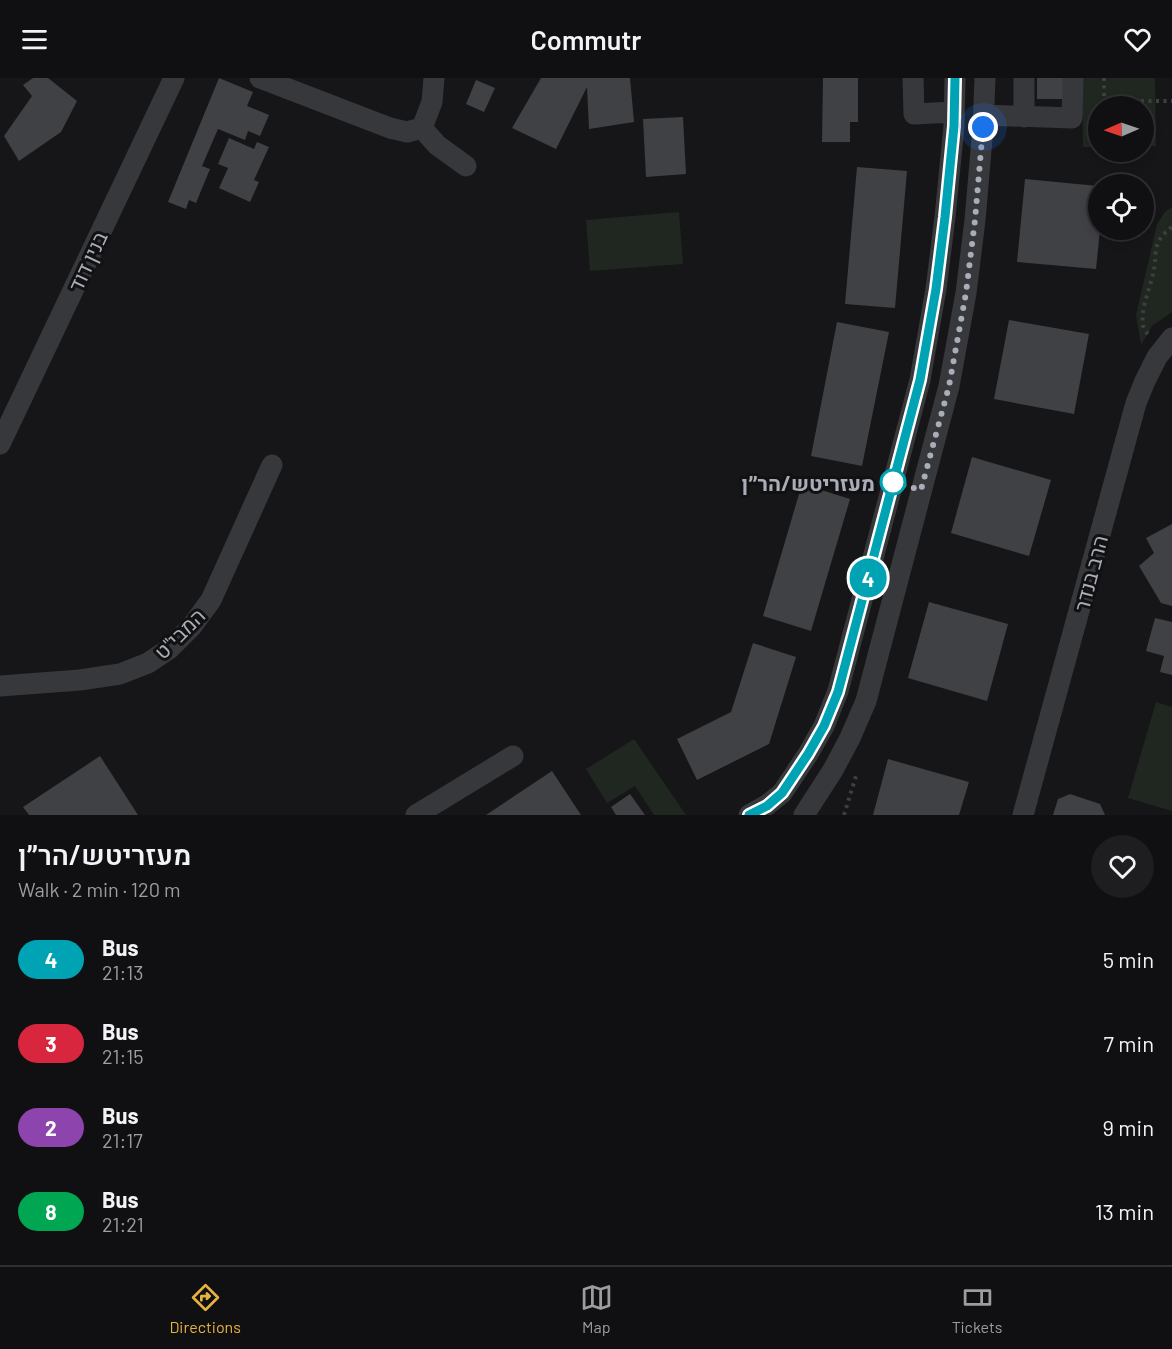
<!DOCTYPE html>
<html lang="en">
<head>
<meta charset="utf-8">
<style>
  body { margin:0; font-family:Barlow,Heebo,sans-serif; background:#1e1e20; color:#f1f3f6; height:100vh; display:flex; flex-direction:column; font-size:22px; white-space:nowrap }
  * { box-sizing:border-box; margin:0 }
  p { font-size:20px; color:#9c9d9f }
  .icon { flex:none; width:33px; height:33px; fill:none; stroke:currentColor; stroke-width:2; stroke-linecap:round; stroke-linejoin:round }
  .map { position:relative; height:737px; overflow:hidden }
  .side { display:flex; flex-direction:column; background:#101012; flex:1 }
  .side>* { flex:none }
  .badge { padding:0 12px; border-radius:20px; font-size:21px; line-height:39px }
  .needle { width:39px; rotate:268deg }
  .tools { position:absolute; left:1088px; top:18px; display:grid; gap:12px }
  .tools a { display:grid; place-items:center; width:66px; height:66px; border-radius:50%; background:#101012; box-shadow:0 3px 9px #0003,0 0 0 2px #303032; font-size:30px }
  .you { position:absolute; width:30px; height:30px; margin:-15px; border:4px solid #fff; border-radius:50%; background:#1a73e8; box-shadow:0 0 0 9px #1a73e833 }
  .map>.badge { position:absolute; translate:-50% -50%; box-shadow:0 0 0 3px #fff }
  .round { display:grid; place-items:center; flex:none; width:63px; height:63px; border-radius:32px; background:#1e1e20 }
  .overview { display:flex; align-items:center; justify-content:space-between; height:102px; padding:0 18px }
  h1 { font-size:28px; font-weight:600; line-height:45px }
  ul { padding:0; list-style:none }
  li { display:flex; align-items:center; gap:18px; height:84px; padding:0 18px }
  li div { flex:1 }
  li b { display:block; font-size:22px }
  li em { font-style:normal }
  li .badge { min-width:66px; font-weight:700; text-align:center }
  header { display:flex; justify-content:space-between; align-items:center; height:78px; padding:0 18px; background:#101012; font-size:27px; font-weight:600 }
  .tabs { display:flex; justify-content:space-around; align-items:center; height:84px; border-top:2px solid #303032; background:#101012; font-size:16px; color:#9c9d9f }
  .tabs a { display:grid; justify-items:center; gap:3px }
  .tabs .selected { color:#e7b23e }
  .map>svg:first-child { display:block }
  .green { fill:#202721 }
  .building { fill:#404145 }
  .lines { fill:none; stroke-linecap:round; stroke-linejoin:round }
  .path { stroke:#3d3f43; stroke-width:4; stroke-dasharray:3 4.5; stroke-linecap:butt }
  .minor { stroke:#37383c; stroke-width:21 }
  .line-casing { stroke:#fff; stroke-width:14 }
  .line { stroke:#00a3b4; stroke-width:9 }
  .walk { stroke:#a9adb7; stroke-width:6; stroke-dasharray:0 10.8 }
  .stop-dot { fill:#fff; stroke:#00a3b4; stroke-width:3 }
  .labels { text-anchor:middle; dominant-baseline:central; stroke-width:6; stroke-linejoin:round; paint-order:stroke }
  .street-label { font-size:21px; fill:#a9adb7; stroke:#111113 }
  .stop-label { font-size:21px; font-weight:bold; fill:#a9adb7; stroke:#111113; text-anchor:end }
</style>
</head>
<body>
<header><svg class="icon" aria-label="menu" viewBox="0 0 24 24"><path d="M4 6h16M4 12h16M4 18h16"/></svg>Commutr<svg class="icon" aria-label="heart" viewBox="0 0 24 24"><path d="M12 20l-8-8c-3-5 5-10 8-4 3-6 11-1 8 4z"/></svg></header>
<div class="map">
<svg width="1172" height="737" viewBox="0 0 1172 737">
  <rect width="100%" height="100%" fill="#161618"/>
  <!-- green -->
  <path class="green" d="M1082 0H1155L1156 68H1143V28H1098V69H1083Z
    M1172 129V234L1152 248 1141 267 1136 237 1157 146 1165 134Z
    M679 134 683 186 590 193 586 142Z
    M1156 624 1172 629V733L1128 720Z
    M634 661 686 737H654L635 708 607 725 586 691Z"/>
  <!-- building -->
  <path class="building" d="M33 0H48L77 23 61 54 19 83 4 58 32 18 23 7Z
    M219 0 253 14 247 28 269 37 260 58 248 53 245 62 218 51 202 88 210 91 196 125 189 122 186 131 168 124Z
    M541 0H630L634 44 589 51 587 9 556 71 512 50Z
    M823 0H858V44H850V64H822Z
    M1037 0H1064V21H1037Z
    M476 2 495 10 484 34 466 26Z
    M683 39 686 96 646 99 643 41Z
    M229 60 254 71 257 64 269 69 254 102 259 104 250 124 219 110 228 90 218 86Z
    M857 89 907 93 895 230 845 226Z
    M1025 101 1098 108V152H1100L1096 191 1017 184Z
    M1009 242 1089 256 1074 336 994 321Z
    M837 244 889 254 862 388 811 378Z
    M972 379 1051 402 1029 478 951 455Z
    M802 406 850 421 811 553 763 538Z
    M1172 446V528L1161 525 1139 488 1154 475 1146 460Z
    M929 524 1008 546 987 623 908 600Z
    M1155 540 1172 544V597L1160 594 1164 578 1146 573Z
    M753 565 796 579 769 666 697 702 677 661 731 634Z
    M100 678 138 737H29L23 729Z
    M888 681 969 704 959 737H873Z
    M552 693 581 737H486Z
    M630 716 645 737H616L611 729Z
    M1070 716 1100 726 1105 737H1053L1058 721Z"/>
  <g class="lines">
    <!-- path -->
    <path class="path" d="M1104 0V23H1172
      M1148 256C1146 254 1144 251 1143 248 1140 230 1151 209 1154 191 1156 182 1154 172 1159 163 1162 157 1167 153 1172 149
      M844 737 856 698"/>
    <!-- minor -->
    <path class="minor" d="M260 0 390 50 407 54 422 50 432 24 434 0
      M913 0 914 36 954 34
      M984 37 1072 40 1073 0
      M1024 39V0
      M422 50 437 67 466 88
      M0 366 174 0
      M0 608 80 602 120 596 148 585 169 571 192 548 211 522 272 387
      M416 737 513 678
      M749 737 767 727 782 715 808 676 824 648 838 613 920 302 936 211 945 139 954 48 955 0
      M804 737 833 692 850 660 866 623 949 308 966 215 975 142 983 49 985 0
      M1023 737 1136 325 1145 303 1157 279 1172 260"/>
  </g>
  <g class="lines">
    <defs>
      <path id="line" d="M749 737 767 728 782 715 808 676 824 648 838 614 920 302 936 211 945 139 954 48 955 0"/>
    </defs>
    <!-- line casing -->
    <use href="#line" class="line-casing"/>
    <!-- line -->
    <use href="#line" class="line"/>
    <!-- walk -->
    <path class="walk" d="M893 404 921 412 949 308 966 215 975 142 983 49"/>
  </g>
  <!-- markers -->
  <circle class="stop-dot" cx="893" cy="404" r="12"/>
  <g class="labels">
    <!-- street labels -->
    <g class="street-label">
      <text transform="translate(87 183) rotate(-65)">בנין דוד</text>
      <text transform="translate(1090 495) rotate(-75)">הרב בנדר</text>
      <text transform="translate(179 555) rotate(-45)">המבי"ט</text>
    </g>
    <!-- stop labels -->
    <g class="stop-label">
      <text x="875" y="404">מעזריטש/הר״ן</text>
    </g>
  </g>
</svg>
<div class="tools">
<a><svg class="needle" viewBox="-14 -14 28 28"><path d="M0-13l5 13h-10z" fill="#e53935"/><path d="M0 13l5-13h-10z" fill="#9c9d9f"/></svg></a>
<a><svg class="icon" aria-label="locate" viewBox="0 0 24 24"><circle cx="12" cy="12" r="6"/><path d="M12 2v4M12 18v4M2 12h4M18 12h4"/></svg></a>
</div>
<div class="you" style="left:983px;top:49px"></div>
<b class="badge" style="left:868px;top:500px;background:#00a3b4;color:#fff">4</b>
</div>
<section class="side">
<div class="overview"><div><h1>מעזריטש/הר״ן</h1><p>Walk · 2 min · 120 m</p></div><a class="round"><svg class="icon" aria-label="heart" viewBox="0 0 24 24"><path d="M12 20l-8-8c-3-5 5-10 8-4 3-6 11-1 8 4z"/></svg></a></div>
<ul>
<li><span class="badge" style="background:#00a3b4;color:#fff">4</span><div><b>Bus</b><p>21:13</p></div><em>5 min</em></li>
<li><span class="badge" style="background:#d7263d;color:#fff">3</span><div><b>Bus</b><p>21:15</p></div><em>7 min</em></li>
<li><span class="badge" style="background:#8e44ad;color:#fff">2</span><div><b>Bus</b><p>21:17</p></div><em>9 min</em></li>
<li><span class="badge" style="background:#00a651;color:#fff">8</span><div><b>Bus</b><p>21:21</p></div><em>13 min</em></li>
</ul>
</section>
<nav class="tabs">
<a class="selected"><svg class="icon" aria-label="directions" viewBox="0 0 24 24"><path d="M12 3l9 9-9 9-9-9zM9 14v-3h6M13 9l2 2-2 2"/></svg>Directions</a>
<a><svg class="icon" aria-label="map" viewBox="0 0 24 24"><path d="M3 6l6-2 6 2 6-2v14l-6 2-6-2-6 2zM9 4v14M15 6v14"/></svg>Map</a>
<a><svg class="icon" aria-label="tickets" viewBox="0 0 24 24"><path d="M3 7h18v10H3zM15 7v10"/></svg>Tickets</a>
</nav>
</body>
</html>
